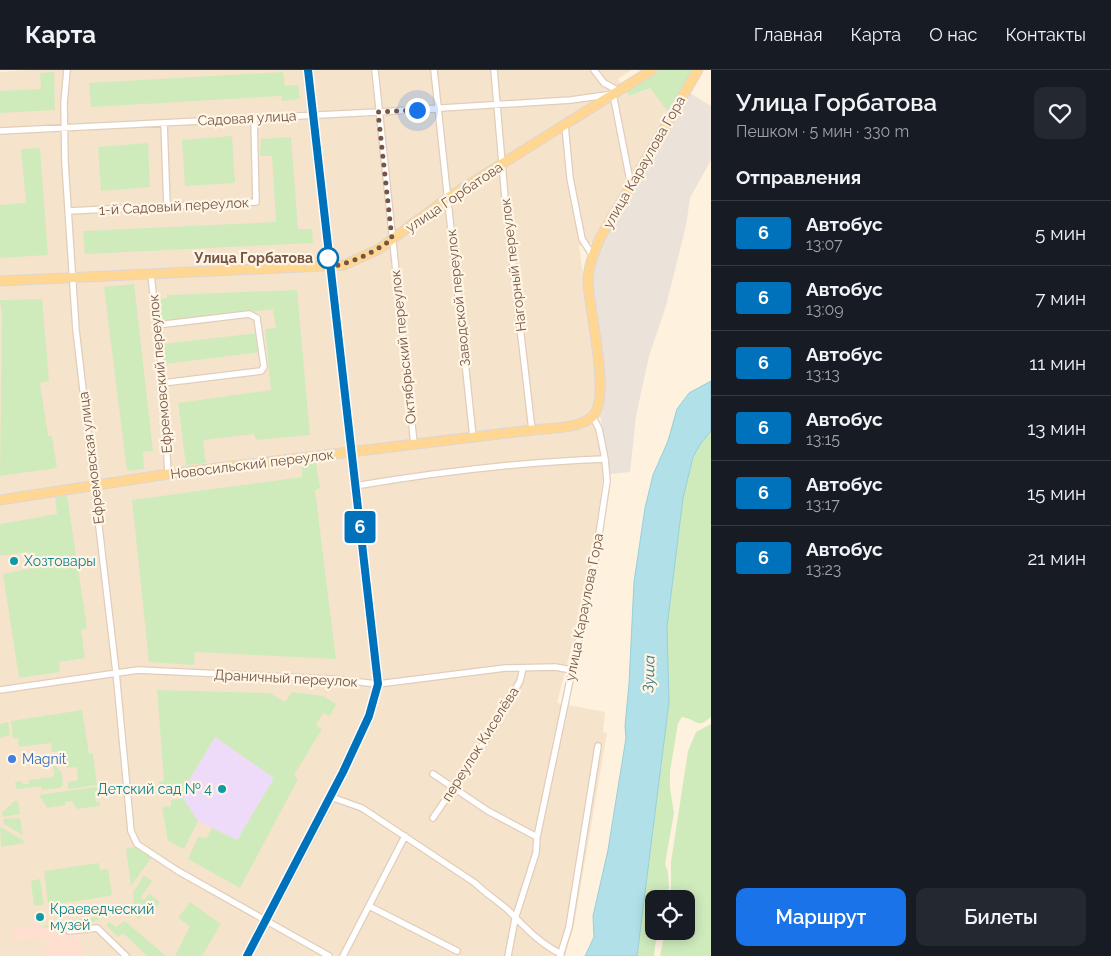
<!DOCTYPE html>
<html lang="ru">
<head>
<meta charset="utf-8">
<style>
  body { margin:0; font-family:Raleway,sans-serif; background:#242831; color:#f1f3f6; height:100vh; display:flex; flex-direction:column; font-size:19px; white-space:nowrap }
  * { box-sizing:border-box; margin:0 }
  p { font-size:16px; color:#9ea1a6 }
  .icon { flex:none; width:28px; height:28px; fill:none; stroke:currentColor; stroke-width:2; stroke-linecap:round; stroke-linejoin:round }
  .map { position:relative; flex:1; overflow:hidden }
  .panel { display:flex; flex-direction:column; background:#171b24; width:400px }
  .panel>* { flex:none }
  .badge { padding:0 10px; border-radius:4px; font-size:18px; line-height:32px }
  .controls { position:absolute; left:645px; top:820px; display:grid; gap:10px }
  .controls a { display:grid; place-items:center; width:50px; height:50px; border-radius:10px; background:#171b24; box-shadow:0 2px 12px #0003; font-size:25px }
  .you { position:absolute; width:25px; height:25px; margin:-12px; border:4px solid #fff; border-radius:50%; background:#1a73e8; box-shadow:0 0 0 8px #1a73e833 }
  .map>.badge { position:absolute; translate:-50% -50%; box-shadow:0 0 0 2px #fff }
  h2 { padding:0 25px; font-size:19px; line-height:45px }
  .round { display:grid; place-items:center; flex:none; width:52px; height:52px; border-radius:10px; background:#242831 }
  .summary { display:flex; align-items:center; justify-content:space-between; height:85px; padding:0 25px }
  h1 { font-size:24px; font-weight:600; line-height:38px }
  .button { display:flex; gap:10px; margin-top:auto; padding:10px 25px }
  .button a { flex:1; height:58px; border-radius:10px; background:#1a73e8; color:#fff; font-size:20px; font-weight:600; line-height:58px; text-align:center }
  .button a+a { background:#242831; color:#f1f3f6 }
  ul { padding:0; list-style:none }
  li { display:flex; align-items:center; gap:15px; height:65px; padding:0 25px; border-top:1px solid #363941 }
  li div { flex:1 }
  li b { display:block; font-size:19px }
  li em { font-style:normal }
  li .badge { min-width:55px; font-weight:700; text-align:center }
  header { display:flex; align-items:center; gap:30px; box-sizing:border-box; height:70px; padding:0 25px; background:#171b24; border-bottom:1px solid #363941 }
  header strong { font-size:24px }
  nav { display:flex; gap:28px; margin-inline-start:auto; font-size:18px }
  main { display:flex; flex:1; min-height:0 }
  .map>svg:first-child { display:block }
  .residential { fill:#f6e3cc }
  .commercial { fill:#ffdfd0 }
  .industrial { fill:#ebe2da }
  .education { fill:#eedbf9 }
  .green { fill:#cfebbc }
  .water { fill:#b2e0e8; stroke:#97cfda }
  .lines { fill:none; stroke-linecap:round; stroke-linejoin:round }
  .minor-casing { stroke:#e2cdba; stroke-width:8 }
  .secondary-casing { stroke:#e9d0b9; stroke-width:11 }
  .primary-casing { stroke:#ded6d2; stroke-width:11 }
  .minor { stroke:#fff; stroke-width:5.5 }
  .secondary { stroke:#fff; stroke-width:9 }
  .primary { stroke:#ffd793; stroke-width:9 }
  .line-casing { stroke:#fff; stroke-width:11 }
  .line { stroke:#0072bc; stroke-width:8 }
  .walk { stroke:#755645; stroke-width:5; stroke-dasharray:0 9 }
  .stop-dot { fill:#fff; stroke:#0072bc; stroke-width:2.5 }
  .culture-dot { fill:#0f9aa8; stroke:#fff5e5; stroke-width:2 }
  .shop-dot { fill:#3f7fe0; stroke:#fff5e5; stroke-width:2 }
  .labels { text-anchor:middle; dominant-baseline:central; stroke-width:4.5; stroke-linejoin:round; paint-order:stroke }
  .street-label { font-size:14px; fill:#755645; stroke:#fff5e5 }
  .stop-label { font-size:14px; font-weight:bold; fill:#755645; stroke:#fff5e5; text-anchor:end }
  .culture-label { font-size:14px; fill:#0d838f; stroke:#fff5e5; text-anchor:start }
  .shop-label { font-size:14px; fill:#366cbe; stroke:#fff5e5; text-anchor:start }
  .water-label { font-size:15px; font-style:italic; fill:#3b7783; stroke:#fff5e5 }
</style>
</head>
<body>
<header>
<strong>Карта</strong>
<nav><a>Главная</a><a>Карта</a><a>О нас</a><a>Контакты</a></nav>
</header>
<main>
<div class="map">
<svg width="711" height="886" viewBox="0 0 711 886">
  <rect width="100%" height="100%" fill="#fef1de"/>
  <!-- residential -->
  <path class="residential" d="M28 0H631L618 9 629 26 650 18 667 41 615 137 605 148 595 172 579 176 598 314V325L591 345 604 395 594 490 557 633 605 642 603 662 607 663 574 855 565 886H0V2Z"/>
  <!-- commercial -->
  <path class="commercial" d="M37 853 40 858 70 856 72 864 78 863 84 886H47L45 871 41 868 13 871 12 860Z"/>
  <!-- industrial -->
  <path class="industrial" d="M690 23 711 36V90L690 128 686 156 666 236 649 286 636 346 630 402 609 404 600 345 604 332 605 316 593 218V196L597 183Z"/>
  <!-- education -->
  <path class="education" d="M215 667 274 708 237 770 196 750 183 728 182 722Z"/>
  <!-- green -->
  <path class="green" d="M657 0H694L667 41 650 18 629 26 626 21Z
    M54 2 55 40 0 43V21L41 19 40 3Z
    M283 2 285 16 298 15 300 29 282 31 281 26 91 37 89 13Z
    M232 66 235 113 185 116 182 70Z
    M291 67 298 159H312L313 173 85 184 83 161 276 152 272 86H260L261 69Z
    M148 73 150 117 101 121 98 77Z
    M40 78 48 185 0 188V135L26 133 21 79Z
    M134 214 153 381 143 382 144 399 127 401 104 217Z
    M297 220 310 365 256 370 254 364 203 370 206 393 186 395 178 333 271 320 265 259 276 258 273 239 171 252 161 249 159 229 167 228V225Z
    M42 229 49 311 40 313 48 366H52L57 398 0 406 2 245 0 230Z
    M259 263 261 282 165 294 163 274Z
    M711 361V647C696 660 697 649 682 647L678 653 670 701V718L674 743 665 794 668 802 669 818 661 829H654V861H657L654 886H637L669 632 667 557 683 428 693 387 701 373Z
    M316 393 320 418 315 420 336 589 195 582 194 595 149 592 132 430 302 407V394Z
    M67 425 87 558 81 560 85 588 59 592 60 602 19 608 3 504 32 498 29 482 0 486V454L57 444 55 427Z
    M157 620 270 623 285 632 292 622 323 626 336 634 330 646 323 643 316 655 322 659 294 705 298 709 240 818 188 789 198 767 206 768 212 758 237 770 274 708 215 667 182 722 160 725 159 712 164 711Z
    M82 640 89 684H93L97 715 68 719V712L78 710 77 697 67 698 65 682H52L51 673 19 677 18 668H13L11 651Z
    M8 652 10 665 0 668V654Z
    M711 654V886H660L665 861H686V829H671V792L688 681 696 662Z
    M53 696H56L62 703 63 715 59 718 42 720 41 716 16 719 15 712 22 711 23 714H29V710L54 707Z
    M97 717 98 721 95 722 96 732H100V736L77 739 72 731 65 732V735L47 738 39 725Z
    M183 728 198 751 184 779 168 771 162 737 171 736V730Z
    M14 731H18L20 744 3 747 2 743Z
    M20 748 23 765 4 754 3 749Z
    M0 757 23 770 24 773 1 777Z
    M136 777 152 787 131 816 126 779Z
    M99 793 100 800 108 799 112 824 110 826 56 834 48 833 44 801Z
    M144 805 152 811 141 827 144 830 149 824 160 832 153 841 149 838 139 849 133 845 130 847 123 843 134 832 133 823Z
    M40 809 44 835 34 836 31 811Z
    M190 832 221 854 202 886H175L190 856 178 848Z
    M104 846C96 855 53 859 42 857L54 853Z
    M125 851 166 886H147L123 863 118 867 106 855 110 852 116 857Z"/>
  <!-- water -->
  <path class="water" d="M711 311V361L701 373 693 387 683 428 667 557 669 632 637 886H585L594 867 593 846 608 780 626 668 625 656 629 614 634 512 645 438 653 405 668 371 677 339 689 323Z"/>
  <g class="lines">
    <defs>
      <path id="minor" d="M67 0 64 33 65 93 76 260 116 602 131 761 137 774 178 801 329 886
        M375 0 414 374
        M434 0 473 367
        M494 0 505 128 532 360
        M594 0 604 13 619 21
        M164 53 167 136
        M565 55 570 108 582 169 593 186
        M0 61 378 42 571 30 613 24 631 116
        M68 141 256 132 254 48
        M151 205 163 313 168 404
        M157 255 249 244 257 248 264 297 261 301 163 313
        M355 416C438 402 521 392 605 389
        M0 620 138 600 331 609 378 614 505 598 555 597 572 600
        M433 704 488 741 537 767
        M331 727 362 738 475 813C486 824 498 831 509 841 526 858 539 873 561 884
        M433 748 490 664 520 611 523 598
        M369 836 457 881
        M69 861 97 858 126 886
        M343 886 405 766
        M508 886 515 849 536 783 537 767 595 491 607 411 605 389 599 359 593 347
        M560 886 569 857 598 676"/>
      <path id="secondary" d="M247 886 331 727 369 646 378 614 308 0"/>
      <path id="primary" d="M0 211 344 195 379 179 449 127 652 0
        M0 430 168 404 532 360C549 358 578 359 592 347 612 330 589 240 588 212 588 196 594 183 600 168L698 0"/>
    </defs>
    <!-- minor casing -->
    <use href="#minor" class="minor-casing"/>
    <!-- secondary casing -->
    <use href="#secondary" class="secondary-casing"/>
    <!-- primary casing -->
    <use href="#primary" class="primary-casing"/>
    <!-- minor -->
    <use href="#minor" class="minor"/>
    <!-- secondary -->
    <use href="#secondary" class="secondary"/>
    <!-- primary -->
    <use href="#primary" class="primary"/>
  </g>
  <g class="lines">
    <defs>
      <path id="line" d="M247 886 343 702 369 646 378 614 308 0"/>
    </defs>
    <!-- line casing -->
    <use href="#line" class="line-casing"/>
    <!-- line -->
    <use href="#line" class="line"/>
    <!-- walk -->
    <path class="walk" d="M328 188 329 197C353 193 373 183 392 169L378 42 417 40"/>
  </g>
  <!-- markers -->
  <circle class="stop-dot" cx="328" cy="188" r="10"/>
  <g class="culture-dot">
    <circle cx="14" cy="491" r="5"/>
    <circle cx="222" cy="719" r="5"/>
    <circle cx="40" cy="847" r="5"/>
  </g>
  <circle class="shop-dot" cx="12" cy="689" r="5"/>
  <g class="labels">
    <!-- street labels -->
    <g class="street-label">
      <text transform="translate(247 48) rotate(-3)">Садовая улица</text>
      <text transform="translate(644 92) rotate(-60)">улица Караулова Гора</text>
      <text transform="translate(454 127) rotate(-34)">улица Горбатова</text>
      <text transform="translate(174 136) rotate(-3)">1-й Садовый переулок</text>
      <text transform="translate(513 195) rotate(-97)">Нагорный переулок</text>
      <text transform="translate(458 228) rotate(-96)">Заводской переулок</text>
      <text transform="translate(403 277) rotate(-96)">Октябрьский переулок</text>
      <text transform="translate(160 304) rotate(-95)">Ефремовский переулок</text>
      <text transform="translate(91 388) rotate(-97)">Ефремовская улица</text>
      <text transform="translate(252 394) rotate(-7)">Новосильский переулок</text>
      <text transform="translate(584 537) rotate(-79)">улица Караулова Гора</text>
      <text transform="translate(286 608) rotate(3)">Драничный переулок</text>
      <text transform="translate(480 674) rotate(-58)">переулок Киселёва</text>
    </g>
    <!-- stop labels -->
    <g class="stop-label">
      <text x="313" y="188">Улица Горбатова</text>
    </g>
    <!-- culture labels -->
    <g class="culture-label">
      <text x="24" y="491">Хозтовары</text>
      <text x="212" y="719" text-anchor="end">Детский сад № 4</text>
      <text x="50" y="839">Краеведческий<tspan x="50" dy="16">музей</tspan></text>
    </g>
    <!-- shop labels -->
    <g class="shop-label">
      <text x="22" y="689">Magnit</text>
    </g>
    <!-- water labels -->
    <g class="water-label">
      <text transform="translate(649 604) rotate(-88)">Зуша</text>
    </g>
  </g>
</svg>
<div class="controls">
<a><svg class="icon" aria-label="locate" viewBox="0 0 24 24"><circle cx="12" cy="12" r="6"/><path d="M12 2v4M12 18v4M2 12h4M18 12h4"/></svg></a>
</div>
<div class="you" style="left:417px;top:40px"></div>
<b class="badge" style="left:360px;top:457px;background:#0072bc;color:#fff">6</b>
</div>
<section class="panel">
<div class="summary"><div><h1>Улица Горбатова</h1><p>Пешком · 5 мин · 330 m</p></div><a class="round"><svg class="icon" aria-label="heart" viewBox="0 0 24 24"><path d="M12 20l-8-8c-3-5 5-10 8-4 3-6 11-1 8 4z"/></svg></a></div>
<h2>Отправления</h2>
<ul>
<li><span class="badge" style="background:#0072bc;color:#fff">6</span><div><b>Автобус</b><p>13:07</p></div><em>5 мин</em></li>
<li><span class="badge" style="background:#0072bc;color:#fff">6</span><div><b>Автобус</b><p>13:09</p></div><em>7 мин</em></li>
<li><span class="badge" style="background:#0072bc;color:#fff">6</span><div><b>Автобус</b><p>13:13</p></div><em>11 мин</em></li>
<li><span class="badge" style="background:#0072bc;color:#fff">6</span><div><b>Автобус</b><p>13:15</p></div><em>13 мин</em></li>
<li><span class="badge" style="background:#0072bc;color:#fff">6</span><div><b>Автобус</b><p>13:17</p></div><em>15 мин</em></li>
<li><span class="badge" style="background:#0072bc;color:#fff">6</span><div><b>Автобус</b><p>13:23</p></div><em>21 мин</em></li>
</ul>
<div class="button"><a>Маршрут</a><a>Билеты</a></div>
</section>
</main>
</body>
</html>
